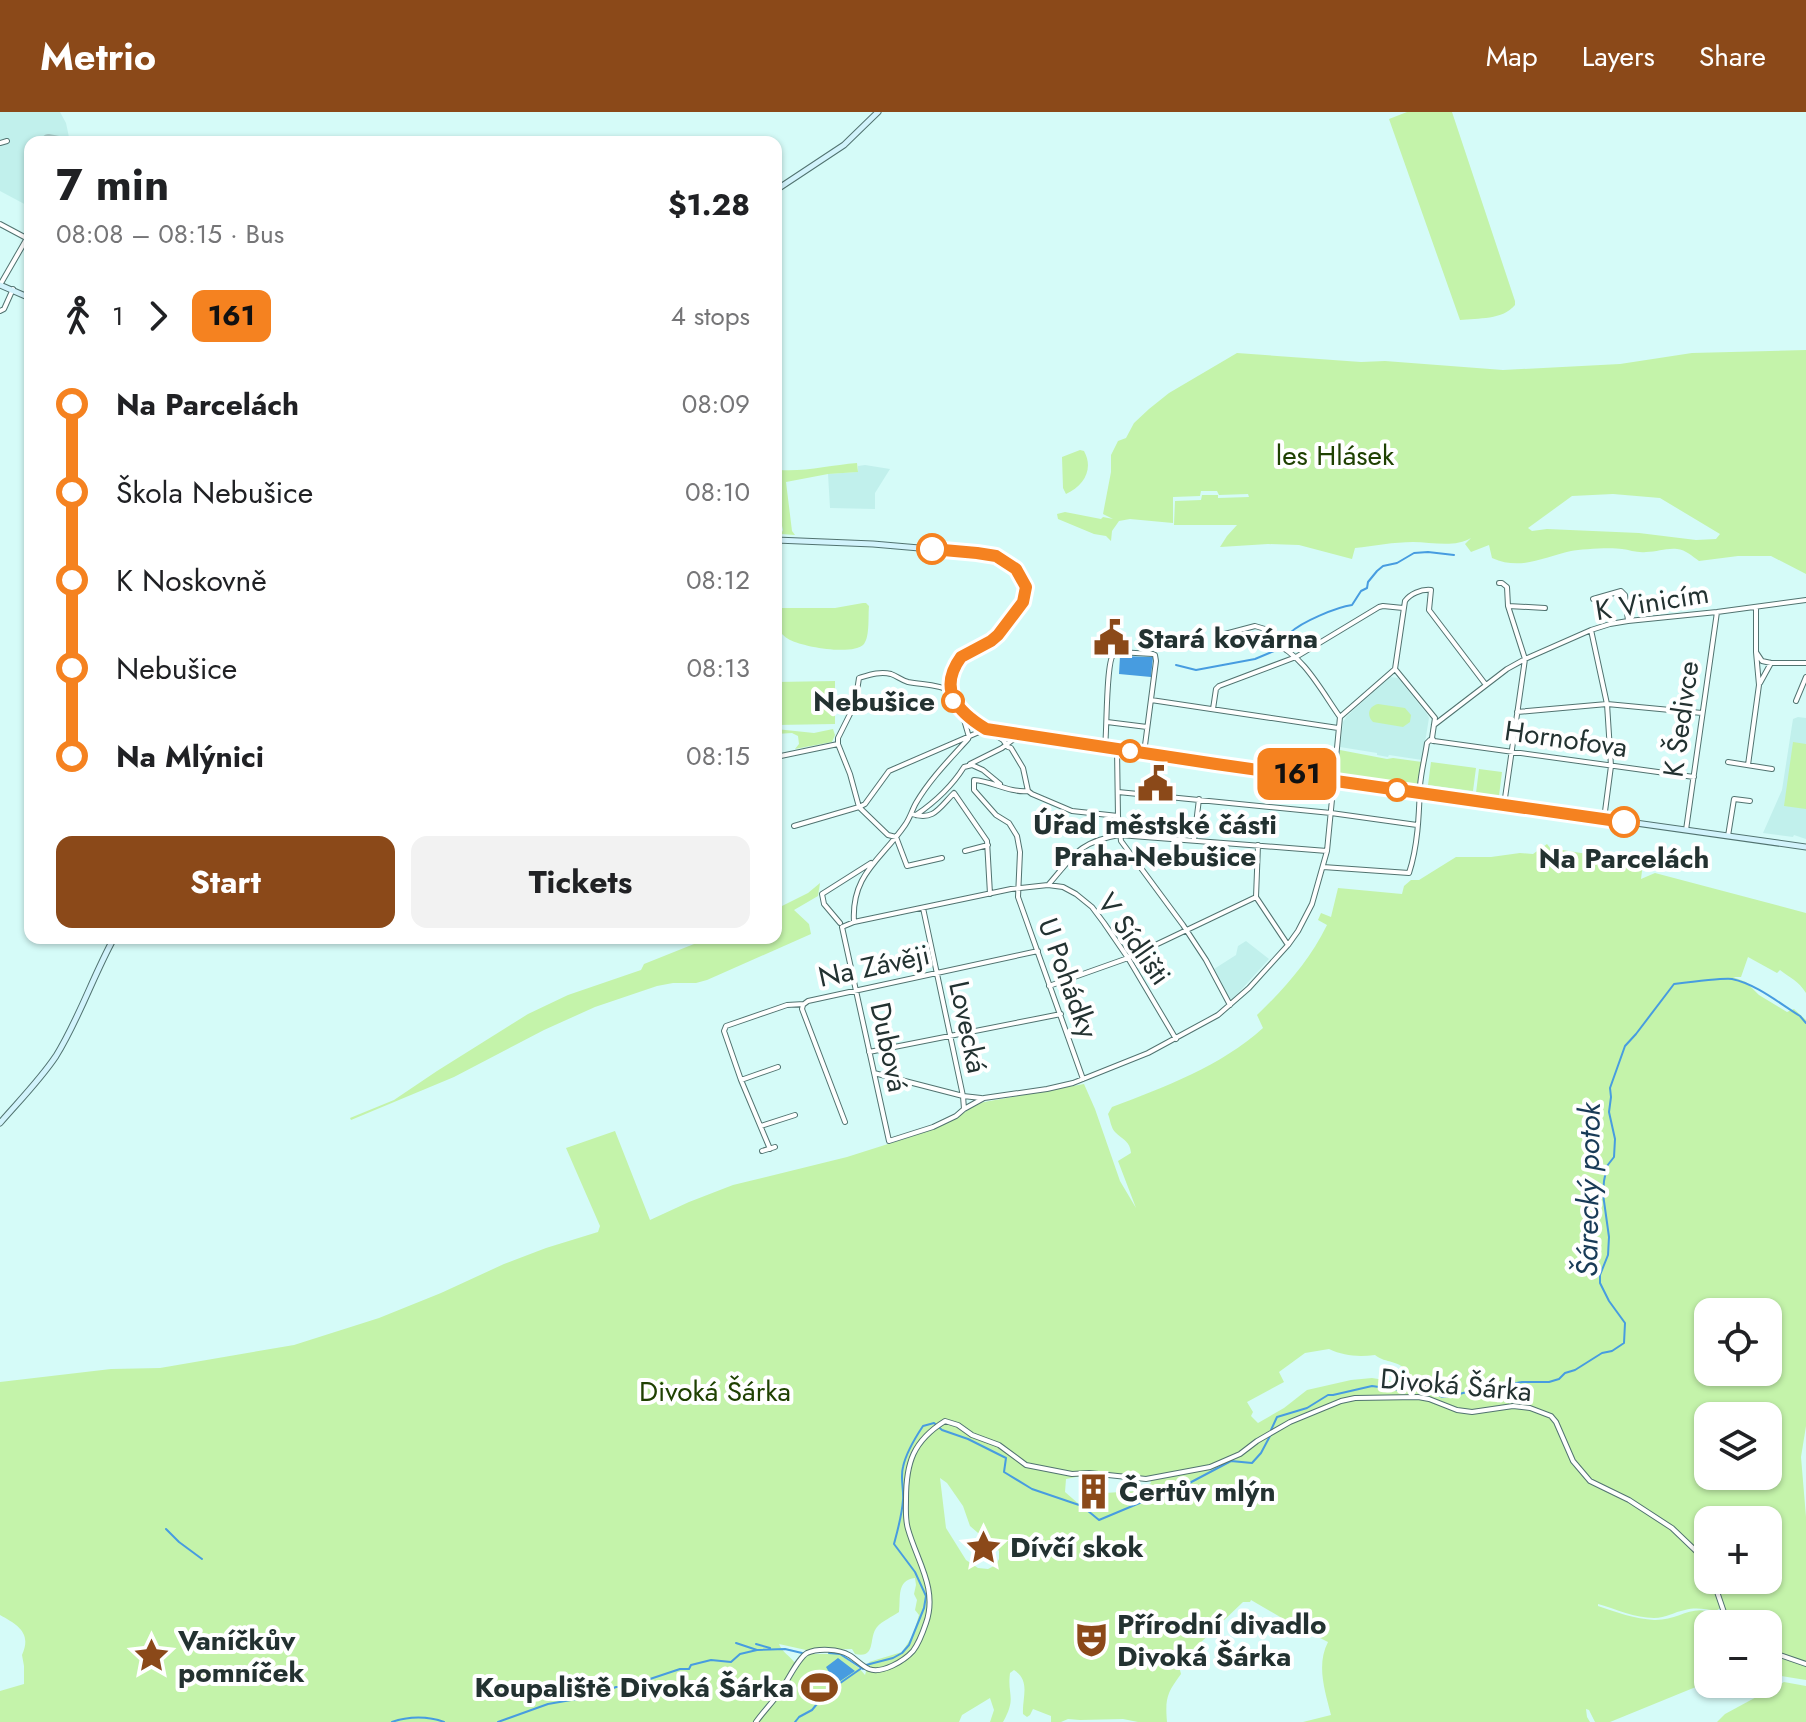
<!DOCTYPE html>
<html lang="en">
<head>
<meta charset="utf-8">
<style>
  body { margin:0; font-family:Jost,sans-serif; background:#f2f2f2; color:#202124; height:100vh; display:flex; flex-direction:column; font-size:30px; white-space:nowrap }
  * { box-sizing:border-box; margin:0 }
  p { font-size:26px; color:#757577 }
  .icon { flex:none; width:44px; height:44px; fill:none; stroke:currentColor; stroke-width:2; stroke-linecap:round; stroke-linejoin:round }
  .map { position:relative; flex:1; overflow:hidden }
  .drawer { position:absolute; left:24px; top:24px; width:758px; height:808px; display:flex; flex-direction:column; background:#fff; border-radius:16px; box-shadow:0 2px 6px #0004 }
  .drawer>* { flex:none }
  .badge { padding:0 16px; border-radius:12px; font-size:28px; line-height:52px }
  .controls { position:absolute; left:1694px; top:1186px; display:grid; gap:16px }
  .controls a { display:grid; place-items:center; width:88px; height:88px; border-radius:16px; background:#fff; box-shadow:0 2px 6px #0004; font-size:40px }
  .map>.badge { position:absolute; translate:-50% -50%; box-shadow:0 0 0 4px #fff }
  .legs { display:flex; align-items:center; gap:12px; height:88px; padding:0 32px; font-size:26px }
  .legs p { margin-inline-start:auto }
  .overview { display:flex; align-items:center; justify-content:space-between; height:136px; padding:0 32px }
  h1 { font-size:44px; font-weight:700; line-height:60px }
  .button { display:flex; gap:16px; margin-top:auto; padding:16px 32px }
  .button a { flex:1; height:92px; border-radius:16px; background:#8b4919; color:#fff; font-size:32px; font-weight:700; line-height:92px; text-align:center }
  .button a+a { background:#f2f2f2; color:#202124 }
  ul { padding:0 32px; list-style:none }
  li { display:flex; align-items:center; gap:28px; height:88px; font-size:30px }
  li i { display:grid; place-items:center; width:12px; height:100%; margin:0 10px; background:currentColor }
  li i::after { content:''; width:20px; height:20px; margin:-10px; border:6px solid; border-radius:50%; background:#fff }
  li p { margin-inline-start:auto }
  li:first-child i { background:linear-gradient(#0000 50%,currentColor 0) }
  li:last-child i { background:linear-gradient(currentColor 50%,#0000 0) }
  header { display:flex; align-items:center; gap:48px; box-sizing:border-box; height:112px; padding:0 40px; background:#8b4919; color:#fff }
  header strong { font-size:38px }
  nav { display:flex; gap:44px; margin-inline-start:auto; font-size:28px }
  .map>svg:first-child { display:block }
  .built { fill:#c1f0ec }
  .green { fill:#c4f3aa; fill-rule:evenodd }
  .water { fill:#479ce0 }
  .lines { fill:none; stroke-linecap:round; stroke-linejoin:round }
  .stream { stroke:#479ce0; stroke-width:2 }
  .taxiway { stroke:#a8c8c6; stroke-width:12 }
  .street-casing { stroke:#517370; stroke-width:6 }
  .secondary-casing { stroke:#517370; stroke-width:7 }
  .street { stroke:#fff; stroke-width:4 }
  .secondary { stroke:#d2f3fc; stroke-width:5 }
  .line-1-casing { stroke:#fff; stroke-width:18 }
  .line-1 { stroke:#f58220; stroke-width:12 }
  .stop-1-dot { fill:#fff; stroke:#f58220; stroke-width:4 }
  .labels { text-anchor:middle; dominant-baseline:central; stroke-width:8; stroke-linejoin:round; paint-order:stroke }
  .park-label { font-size:28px; fill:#1f4102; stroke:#fff }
  .street-label { font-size:28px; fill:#233231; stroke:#fff }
  .poi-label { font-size:28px; font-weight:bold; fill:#233231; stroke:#fff; text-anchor:start }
  .stop-label { font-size:28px; font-weight:bold; fill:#233231; stroke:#fff; text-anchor:end }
  .water-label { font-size:30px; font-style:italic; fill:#183b57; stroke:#fff }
</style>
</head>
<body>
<header>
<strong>Metrio</strong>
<nav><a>Map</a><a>Layers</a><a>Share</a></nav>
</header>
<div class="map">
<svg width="1806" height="1610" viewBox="0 0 1806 1610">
  <rect width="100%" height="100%" fill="#d5fbf8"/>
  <!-- built -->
  <path class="built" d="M0 0H60L66 11 70 30H30V95L0 79Z
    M865 353 890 357 875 381V397L830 396 828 362 858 360V354Z
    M1390 565 1398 566 1427 602 1429 606 1422 648 1389 643 1388 645 1377 643V641L1340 635 1343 610 1347 604Z
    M1798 605 1806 606V727L1794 723 1793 725 1763 721 1782 678 1793 607Z
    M1246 829 1269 847 1231 889 1214 857 1236 843 1238 834Z"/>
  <!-- green -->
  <path class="green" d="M1407 0H1452L1515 189V193C1503 208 1478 206 1460 208L1389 7Z
    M1806 238V462L1771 444H1738L1699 449C1692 444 1686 438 1677 437 1666 436 1657 440 1646 440 1637 441 1630 438 1622 437 1612 435 1581 437 1571 439 1543 445 1521 459 1492 446L1489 433 1471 440 1465 432 1471 426C1455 436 1431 430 1413 430 1394 430 1374 434 1355 436L1352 447 1299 433 1268 432 1220 435 1227 424 1237 413H1174L1175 389 1201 388 1202 383H1218V386L1249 385 1248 382 1219 383 1217 379H1201L1200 384 1173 385V411L1130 407 1119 409 1112 419 1111 429 1106 424 1094 422 1058 407 1057 402 1065 400 1101 407 1103 405 1113 407 1103 402 1111 360V343L1118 329 1126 326 1134 311 1149 297 1169 281 1237 241 1361 250 1385 249 1503 258 1620 252 1692 241ZM1613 382 1660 386 1720 422 1716 427 1696 428 1639 421 1547 417 1532 419 1528 416 1572 384Z
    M1080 338 1084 339C1094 357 1084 374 1066 382L1063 376 1062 345Z
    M857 351 858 360 828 362 786 370 792 419 795 423 781 422 783 418C779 400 770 375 779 358 805 360 831 353 857 351Z
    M863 491H866L869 494C868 504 870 524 864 532 853 544 804 535 790 528 784 525 780 520 776 515V496H835Z
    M835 569V612L776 613V570Z
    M1378 592 1405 596 1411 603 1410 610 1403 615 1373 610C1366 603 1369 594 1378 592Z
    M776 617 814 621 833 617 835 623 832 630 795 637 799 632 798 624 792 621 776 622Z
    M1793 630 1806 632V697L1784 694Z
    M1340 638 1387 647 1393 646 1422 650 1418 676 1337 664Z
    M1431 650 1476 656 1473 679 1428 673Z
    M1479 657 1502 660 1499 684 1476 681Z
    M1547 732 1550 736 1643 751 1641 767 1655 761 1806 801V881C1798 868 1791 867 1780 858L1777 861 1748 845 1741 865H1733L1746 870 1759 883 1787 900 1794 897 1806 908V1314L1801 1345 1806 1405V1550L1768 1537V1512H1730L1713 1471 1720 1496 1716 1499C1706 1497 1695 1495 1685 1498 1674 1500 1666 1506 1654 1506 1635 1506 1616 1497 1598 1492V1494C1615 1500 1636 1507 1654 1508 1683 1509 1699 1483 1725 1512H1708V1570L1610 1610H1595L1589 1598 1586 1597 1587 1605 1590 1610H1303L1331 1603C1325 1579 1316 1553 1328 1530L1292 1512 1251 1488 1250 1490H1243L1174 1556 1180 1558 1181 1562C1167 1581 1165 1586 1167 1610H1138L1123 1607 1080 1608 1068 1607 1061 1610H1051V1604L1033 1597 1030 1603 1027 1605 1023 1602C1022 1585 1031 1569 1014 1558L1010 1561C1007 1584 1017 1585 1003 1610H990L994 1598 990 1586 962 1603 959 1610H759L761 1604 779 1585 803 1548 810 1542H839L859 1556 865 1563 869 1550 902 1540 913 1523 919 1503 915 1498 917 1488 914 1482 916 1473 915 1466C896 1468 901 1486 899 1500 892 1505 882 1509 877 1515 868 1526 877 1547 855 1542L852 1537 806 1538 779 1532C782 1540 790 1544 795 1551L777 1580 764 1595 754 1610H0V1579L24 1572V1554L22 1543C32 1521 18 1513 0 1503V1270L111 1257 160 1256 294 1233 379 1206 441 1181 504 1152 546 1136 598 1120 600 1114 566 1036 615 1019 650 1108 689 1090 733 1073 847 1045 910 1025 954 1007 974 994 984 990 1084 972 1095 997 1120 1069 1136 1096 1118 1049 1131 1041C1130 1029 1123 1028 1115 1020 1111 1016 1110 1007 1108 1002L1112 995C1165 975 1221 954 1263 916L1257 903C1285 876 1310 848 1327 813L1318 808 1321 801 1331 805 1338 776 1402 782 1404 774 1411 768H1419L1456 745H1491L1520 741 1533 742ZM1708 1200H1768V1260H1708ZM1329 1237C1344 1244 1358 1245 1375 1243 1386 1252 1399 1247 1410 1262L1409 1267 1405 1269H1391L1372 1266 1351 1268 1307 1278 1284 1296 1258 1311 1251 1304 1253 1300 1247 1290 1284 1270 1279 1260 1305 1241ZM1708 1304H1768V1364H1708ZM1086 1363 1125 1367 1127 1363 1149 1365 1151 1371 1136 1379 1105 1381 1098 1398 1080 1393 1065 1380 1066 1367ZM940 1366 947 1371 963 1394 970 1414 985 1427H991L999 1439V1447L996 1453 988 1457 978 1456 966 1448 946 1416ZM1708 1408H1768V1468H1708Z
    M820 771 818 784 794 798 809 812 811 822 707 868 696 871H673L657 874 595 895 544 918 454 965 351 1008 350 1006 394 988 437 959 528 902 568 883 641 858 644 852 709 826H776V797L808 781Z
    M1768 1541 1782 1547 1806 1553V1568L1768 1562Z
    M1784 1570 1806 1574V1610H1717L1725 1602Z"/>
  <!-- water -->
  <path class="water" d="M1120 544 1153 545 1151 565 1119 562Z
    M838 1546 855 1559 836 1572 826 1555Z"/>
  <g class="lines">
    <!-- stream -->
    <path class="stream" d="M1282 532C1285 529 1287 525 1290 521 1301 510 1337 495 1352 493L1361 479 1367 476 1368 470 1377 459 1383 454 1397 451 1414 441 1428 440 1454 443
      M1176 553 1196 558 1255 547 1279 537
      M1271 1318 1277 1305 1307 1296 1328 1283H1333L1372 1274 1400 1278 1405 1275 1421 1273 1431 1276 1437 1282 1442 1285 1452 1284 1474 1278 1522 1270H1549L1559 1267 1565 1261 1575 1258 1602 1241 1612 1239 1624 1231 1625 1211 1609 1189 1600 1171V1163L1608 1143 1609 1125 1603 1082 1604 1069 1607 1054 1614 1045 1615 1027 1609 1000 1611 985 1610 976 1625 934 1636 922 1674 872C1682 871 1725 866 1732 867 1756 872 1779 891 1800 904L1806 911
      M166 1417 179 1430 202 1447
      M736 1531 757 1538
      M756 1532 770 1536
      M829 1541 840 1542 863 1557
      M392 1610C408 1604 429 1604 444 1610
      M498 1610 548 1592 577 1587H588L616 1575H622L626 1569 634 1567 647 1568 680 1557H689L691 1553 711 1548 731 1550 740 1542 757 1538 785 1537 802 1541
      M795 1610 799 1605 812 1598 826 1581 866 1553 893 1546 902 1541 909 1533 924 1496 926 1484 915 1460 894 1432C898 1417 902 1403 903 1388 904 1377 900 1366 903 1355 906 1341 915 1326 923 1314L934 1311 942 1318 968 1327 1006 1346 1004 1360 1032 1377 1082 1394 1099 1408 1142 1390 1163 1385 1231 1349 1252 1351 1261 1341 1270 1324"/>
    <!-- taxiway -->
    <path class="taxiway" d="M48 30V28L58 30"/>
    <defs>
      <path id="street" d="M0 31 7 29
        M0 112 30 128
        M0 173 30 121
        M0 199 4 197 13 177
        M1499 471H1502L1507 475 1508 494
        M1593 487 1621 479 1625 483 1628 509
        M1756 496V540L1762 549 1771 551H1806
        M1591 518 1607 592 1611 654 1604 707
        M1221 523 1255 514 1265 517 1273 531C1303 542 1322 580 1340 605
        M1395 557 1405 489C1410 482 1421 477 1431 478L1429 498 1486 573
        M1760 571 1771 551
        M1151 588 1338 616
        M1796 589 1806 565
        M1213 597 1216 577 1219 574 1296 545 1379 495 1383 494 1403 496
        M1517 600 1607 592 1702 601
        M962 601 969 625
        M1107 610 1147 615
        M1434 613 1507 557 1525 547 1591 518 1610 512 1628 509 1717 500 1806 488
        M1434 629 1694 665
        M1105 635C1107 619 1106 552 1113 543 1115 542 1117 541 1118 540L1153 542 1155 543 1156 549 1144 641
        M1117 637 1118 704 1121 729 1183 813 1206 848 1230 893
        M776 645 838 632
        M1728 650 1772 657
        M970 652 1002 636 1019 623
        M1748 653 1759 573 1756 540
        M1028 679C1009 681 992 669 974 668V678L996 703 1009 711 1017 724 1020 740 1018 785 1083 967
        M1118 680 1331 701 1417 713
        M1504 693 1525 547 1508 494 1545 496
        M912 702C934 709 939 696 954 681L987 729 990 782
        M916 703C935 690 952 674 964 655L972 653 983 658 1000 672
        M794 714 859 695 865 692 889 659 986 617 1003 628 1008 635 1011 636 1023 656 1028 679 1032 682 1072 699 1118 704
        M1686 718 1717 500
        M1728 724 1734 687 1750 689
        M1194 728 1199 687
        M1258 733 1256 785 1288 833
        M965 739 988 733
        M942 746 907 754 896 725 888 723 859 695 850 662 838 632V626L855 592 859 566C869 563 880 559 891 562 897 564 901 568 908 570 923 573 937 572 951 579
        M1323 755 1409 761C1418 734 1419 702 1420 674 1421 660 1425 645 1427 631L1430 628 1433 629
        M1049 772C1074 743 1079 730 1119 723L1327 739
        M923 796 963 984 964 997
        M854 810C851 762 881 748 905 713 910 706 912 698 916 691 930 667 950 647 968 627
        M840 811 824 792 822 782 871 751
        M1049 874 1128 846 1256 785
        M803 893 802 897 845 1010
        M1176 927 1128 846 1104 811 1092 795 1076 782 1063 775 1048 773 1011 777 854 810 842 815 889 1029 933 1015 956 1004 964 997 984 986 1047 977 1073 971 1148 941 1218 903 1249 876 1288 833 1298 819 1312 792 1327 739 1340 605 1395 557 1435 606 1432 626 1434 629
        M869 940 1061 902
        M874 961 963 984 981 986
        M741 968 778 955
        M761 1014 795 1003
        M770 1037 741 968 724 919 726 914 787 893 804 892 808 889 1038 839
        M762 1039 775 1035
        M1713 1468 1728 1512
        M1768 1539 1806 1552
        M756 1610C763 1600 772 1591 779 1581 787 1571 797 1547 807 1541 818 1536 839 1537 849 1543 856 1547 862 1554 869 1557 882 1562 904 1549 913 1539 919 1531 923 1520 926 1511 938 1477 917 1449 908 1417 905 1407 906 1397 906 1387 906 1351 913 1329 945 1309L958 1313 972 1323 999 1333 1026 1353 1072 1362 1089 1361 1146 1367 1210 1355 1240 1342 1257 1329 1290 1310 1341 1289 1355 1286 1418 1285 1429 1287 1457 1298 1472 1300 1513 1294 1530 1296 1551 1304 1556 1310 1573 1349 1590 1369 1629 1388 1672 1416 1696 1439 1708 1459"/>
      <path id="secondary" d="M776 78 844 33 878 0
        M0 173 30 186
        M776 428 873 432 977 441 996 444 1010 451 1016 457 1024 469 1026 481 1023 490 998 523 991 529 961 545C938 578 957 599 986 617L1216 652 1806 735
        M0 1011C19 989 40 968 56 944 79 907 93 864 114 826"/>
    </defs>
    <!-- street casing -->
    <use href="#street" class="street-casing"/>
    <!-- secondary casing -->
    <use href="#secondary" class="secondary-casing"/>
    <!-- street -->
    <use href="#street" class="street"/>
    <!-- secondary -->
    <use href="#secondary" class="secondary"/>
  </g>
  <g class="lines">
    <defs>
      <path id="line-1" d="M932 437 977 441 996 444 1016 457 1026 475 1023 490 998 523 991 529 961 545C937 578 958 600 986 617L1216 652 1624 710"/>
    </defs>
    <!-- line-1 casing -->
    <use href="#line-1" class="line-1-casing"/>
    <!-- line-1 -->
    <use href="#line-1" class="line-1"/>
  </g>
  <!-- icons -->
  <defs>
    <symbol id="civic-bare" viewBox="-9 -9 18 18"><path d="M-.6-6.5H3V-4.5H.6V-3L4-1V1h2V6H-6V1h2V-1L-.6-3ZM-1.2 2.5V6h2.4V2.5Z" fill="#8b4919" stroke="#fff" stroke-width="2.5" paint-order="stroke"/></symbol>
    <symbol id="building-bare" viewBox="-9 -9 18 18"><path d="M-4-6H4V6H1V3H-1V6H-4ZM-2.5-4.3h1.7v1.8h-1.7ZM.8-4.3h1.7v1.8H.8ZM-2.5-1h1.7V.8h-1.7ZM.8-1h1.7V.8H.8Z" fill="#8b4919" stroke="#fff" stroke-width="2.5" paint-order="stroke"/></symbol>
    <symbol id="sight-bare" viewBox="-9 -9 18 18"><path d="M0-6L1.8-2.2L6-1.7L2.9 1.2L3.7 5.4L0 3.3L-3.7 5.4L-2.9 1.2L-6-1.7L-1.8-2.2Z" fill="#8b4919" stroke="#fff" stroke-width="2.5" paint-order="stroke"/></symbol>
    <symbol id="theatre-bare" viewBox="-9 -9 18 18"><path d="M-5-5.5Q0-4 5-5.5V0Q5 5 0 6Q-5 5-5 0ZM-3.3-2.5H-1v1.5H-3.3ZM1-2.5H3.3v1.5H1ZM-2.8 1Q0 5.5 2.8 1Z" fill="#8b4919" stroke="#fff" stroke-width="2.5" paint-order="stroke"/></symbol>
    <symbol id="stadium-bare" viewBox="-9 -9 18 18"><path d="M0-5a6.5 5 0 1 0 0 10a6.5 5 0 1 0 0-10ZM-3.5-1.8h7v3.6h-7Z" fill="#8b4919" stroke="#fff" stroke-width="2.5" paint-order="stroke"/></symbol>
  </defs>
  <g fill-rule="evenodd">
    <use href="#civic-bare" x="1086" y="500" width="51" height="51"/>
    <use href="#civic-bare" x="1130" y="646" width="51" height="51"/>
    <use href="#building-bare" x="1068" y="1354" width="51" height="51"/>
    <use href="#sight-bare" x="958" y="1410" width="51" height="51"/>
    <use href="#theatre-bare" x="1066" y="1502" width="51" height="51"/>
    <use href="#sight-bare" x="126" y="1518" width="51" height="51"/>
    <use href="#stadium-bare" x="794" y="1550" width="51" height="51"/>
  </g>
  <!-- markers -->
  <g class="stop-1-dot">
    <circle cx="932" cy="437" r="14"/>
    <circle cx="953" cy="589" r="10"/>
    <circle cx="1130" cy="639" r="10"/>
    <circle cx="1397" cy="678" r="10"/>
    <circle cx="1624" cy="710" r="14"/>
  </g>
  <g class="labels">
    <!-- park labels -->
    <g class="park-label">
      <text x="1335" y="343">les Hlásek</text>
      <text x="715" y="1279">Divoká Šárka</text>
    </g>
    <!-- street labels -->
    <g class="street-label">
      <text transform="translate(1652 490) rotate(-9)">K Vinicím</text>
      <text transform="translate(1681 607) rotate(-82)">K Šedivce</text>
      <text transform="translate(1566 627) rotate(8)">Hornofova</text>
      <text transform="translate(1134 827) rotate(55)">V Sídlišti</text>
      <text transform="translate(874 854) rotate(-12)">Na Závěji</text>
      <text transform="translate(1068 866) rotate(70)">U Pohádky</text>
      <text transform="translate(968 915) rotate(78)">Lovecká</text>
      <text transform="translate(889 935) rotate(78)">Dubová</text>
      <text transform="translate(1456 1273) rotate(5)">Divoká Šárka</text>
    </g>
    <!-- poi labels -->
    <g class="poi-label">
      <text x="1137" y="526">Stará kovárna</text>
      <text x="1155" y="712" text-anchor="middle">Úřad městské části<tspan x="1155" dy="32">Praha-Nebušice</tspan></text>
      <text x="1119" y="1379">Čertův mlýn</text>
      <text x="1010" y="1435">Dívčí skok</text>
      <text x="1117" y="1512">Přírodní divadlo<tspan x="1117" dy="32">Divoká Šárka</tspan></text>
      <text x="178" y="1528">Vaníčkův<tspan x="178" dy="32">pomníček</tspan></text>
      <text x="794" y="1575" text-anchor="end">Koupaliště Divoká Šárka</text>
    </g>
    <!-- stop labels -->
    <g class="stop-label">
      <text x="935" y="589">Nebušice</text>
      <text x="1624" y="746" text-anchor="middle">Na Parcelách</text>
    </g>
    <!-- water labels -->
    <g class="water-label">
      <text transform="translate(1588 1078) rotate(-89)">Šárecký potok</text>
    </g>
  </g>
</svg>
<div class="controls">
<a><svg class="icon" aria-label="locate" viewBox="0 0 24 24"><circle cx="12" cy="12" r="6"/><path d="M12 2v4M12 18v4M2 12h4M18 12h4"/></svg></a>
<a><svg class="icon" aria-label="layers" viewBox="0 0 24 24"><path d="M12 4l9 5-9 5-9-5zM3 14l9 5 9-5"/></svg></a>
<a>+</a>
<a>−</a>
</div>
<b class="badge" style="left:1297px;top:662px;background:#f58220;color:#111">161</b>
<section class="drawer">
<div class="overview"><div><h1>7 min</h1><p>08:08 – 08:15 · Bus</p></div><b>$1.28</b></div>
<div class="legs"><svg class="icon" aria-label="walk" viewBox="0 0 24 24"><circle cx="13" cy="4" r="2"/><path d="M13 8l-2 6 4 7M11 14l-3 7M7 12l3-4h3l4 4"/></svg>1<svg class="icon" aria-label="forward" viewBox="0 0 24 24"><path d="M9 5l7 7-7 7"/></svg><b class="badge" style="background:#f58220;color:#111">161</b><p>4 stops</p></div>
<ul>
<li><i style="color:#f58220"></i><b>Na Parcelách</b><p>08:09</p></li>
<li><i style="color:#f58220"></i><span>Škola Nebušice</span><p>08:10</p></li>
<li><i style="color:#f58220"></i><span>K Noskovně</span><p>08:12</p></li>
<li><i style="color:#f58220"></i><span>Nebušice</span><p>08:13</p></li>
<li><i style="color:#f58220"></i><b>Na Mlýnici</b><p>08:15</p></li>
</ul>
<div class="button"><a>Start</a><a>Tickets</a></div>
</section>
</div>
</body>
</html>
